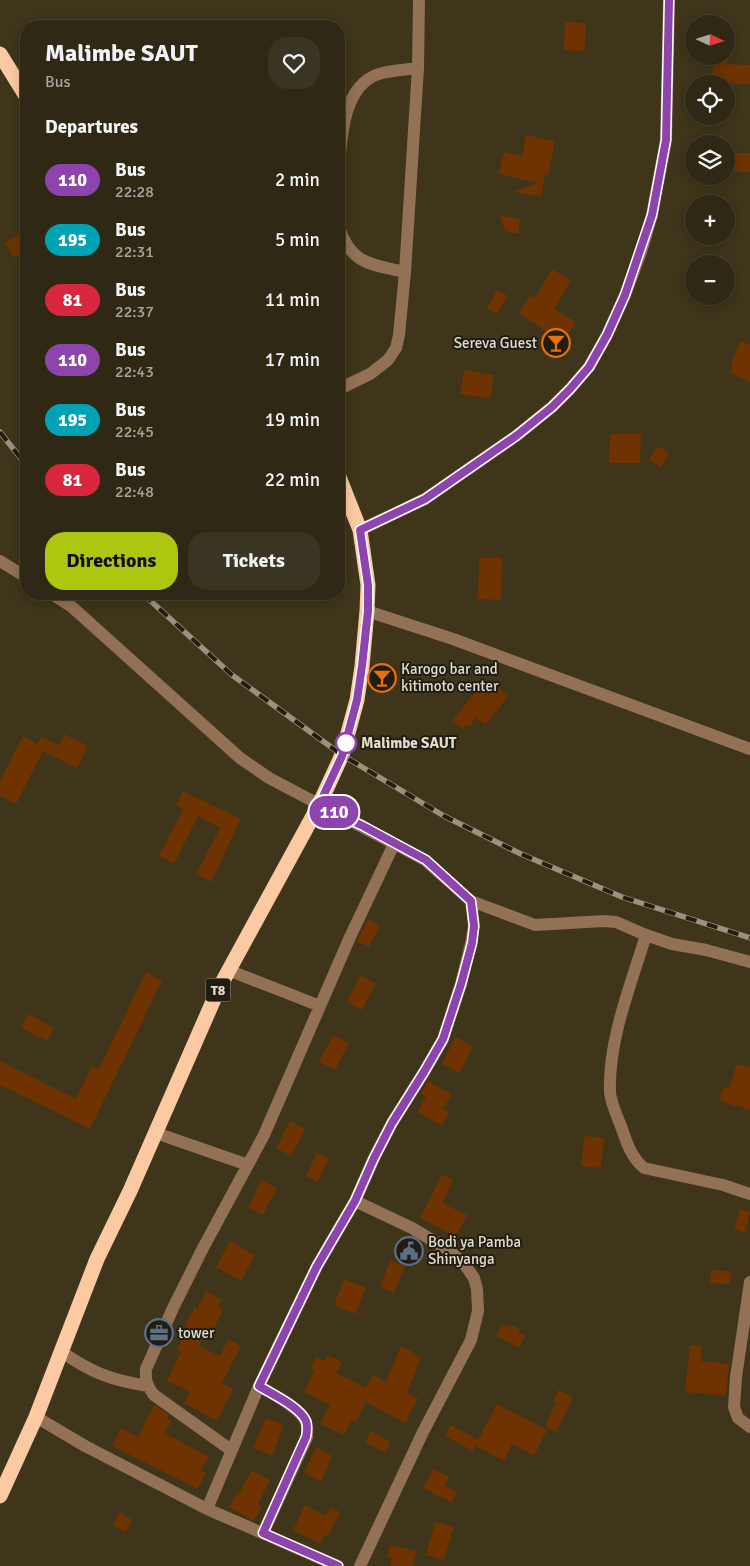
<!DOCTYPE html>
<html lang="en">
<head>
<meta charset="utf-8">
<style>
  body { margin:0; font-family:Signika,sans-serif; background:#3a3422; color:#f1f3f6; height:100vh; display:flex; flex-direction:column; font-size:19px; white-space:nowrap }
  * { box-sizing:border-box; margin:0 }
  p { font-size:16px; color:#a7a6a0 }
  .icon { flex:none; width:28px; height:28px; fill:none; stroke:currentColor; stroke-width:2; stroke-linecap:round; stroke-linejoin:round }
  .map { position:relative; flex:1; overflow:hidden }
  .side { position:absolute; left:20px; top:20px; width:325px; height:580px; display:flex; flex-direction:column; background:#2e2814; border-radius:20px; box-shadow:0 2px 12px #0003,0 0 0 1px #494434 }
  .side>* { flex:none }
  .badge { padding:0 10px; border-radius:16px; font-size:18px; line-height:32px }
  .needle { width:32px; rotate:94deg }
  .controls { position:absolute; left:685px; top:15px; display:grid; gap:10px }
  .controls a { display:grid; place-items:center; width:50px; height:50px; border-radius:50%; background:#2e2814; box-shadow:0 2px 12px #0003,0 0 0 1px #494434; font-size:25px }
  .map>.badge { position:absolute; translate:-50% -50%; box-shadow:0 0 0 2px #fff }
  h2 { padding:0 25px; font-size:19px; line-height:45px }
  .round { display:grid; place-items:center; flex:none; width:52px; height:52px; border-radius:20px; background:#3a3422 }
  .headline { display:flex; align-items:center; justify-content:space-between; height:85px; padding:0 25px }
  h1 { font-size:24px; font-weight:700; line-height:38px }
  .button { display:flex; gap:10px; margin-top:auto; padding:10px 25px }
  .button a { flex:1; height:58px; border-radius:20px; background:#adc60f; color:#111; font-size:20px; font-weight:700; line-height:58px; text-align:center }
  .button a+a { background:#3a3422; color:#f1f3f6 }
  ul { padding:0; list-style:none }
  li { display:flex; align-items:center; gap:15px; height:60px; padding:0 25px }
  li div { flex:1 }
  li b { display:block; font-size:19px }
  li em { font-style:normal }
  li .badge { min-width:55px; font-weight:700; text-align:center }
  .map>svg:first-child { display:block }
  .building { fill:#6e3300 }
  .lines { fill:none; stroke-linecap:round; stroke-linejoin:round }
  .minor { stroke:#927156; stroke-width:12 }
  .highway { stroke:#fbcaa2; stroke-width:15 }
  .rail-casing { stroke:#99927d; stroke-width:5.5 }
  .rail { stroke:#211d11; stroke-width:4; stroke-dasharray:11; stroke-linecap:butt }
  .line-casing { stroke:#fff; stroke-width:11 }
  .line { stroke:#8e44ad; stroke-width:8 }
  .stop-dot { fill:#fff; stroke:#8e44ad; stroke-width:2.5 }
  .labels { text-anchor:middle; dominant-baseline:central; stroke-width:4; stroke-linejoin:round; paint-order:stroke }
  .shield { fill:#211d11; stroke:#a8a394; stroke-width:1 }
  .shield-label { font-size:14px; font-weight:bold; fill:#e2dccc }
  .poi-label { font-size:15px; fill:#e2dccc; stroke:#211d11; text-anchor:start }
  .stop-label { font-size:15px; font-weight:bold; fill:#e2dccc; stroke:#211d11; text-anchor:start }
</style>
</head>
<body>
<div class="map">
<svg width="750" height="1566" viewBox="0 0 750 1566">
  <rect width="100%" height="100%" fill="#3e351a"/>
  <!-- building -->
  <path class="building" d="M565 22 586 23 585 51 564 50Z
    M713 56H728V64L750 65V84L712 83Z
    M526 135 555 141 548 175 545 174 541 197 514 192 538 183 499 174 504 152 522 156Z
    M726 153H750V172H726Z
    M499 215 520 219 518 234 505 231Z
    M26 229V251L14 258 5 243Z
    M552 269 571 281 554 309 576 322 553 360 542 353 553 335 519 314 530 295 535 298Z
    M497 290 508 296 497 314 487 308Z
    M740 341 750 345V382L730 373 733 366 731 365Z
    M464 370 494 375 490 399 460 394Z
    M610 434H641L640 463H609Z
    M658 446 669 453 661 467 649 460Z
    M479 558H502L501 600 478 599Z
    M486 684 496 692 499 688 508 696 486 725 476 718 469 727 466 725 463 729 452 721 481 685 483 687Z
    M64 734 88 746 77 768 43 751 16 804 0 796V781L23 736 38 744 41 737 59 745Z
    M183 791 241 819 211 882 196 874 220 828 198 816 174 864 159 856 183 809 176 806Z
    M368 919 380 925 369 947 357 941Z
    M146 972 162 981 90 1129 0 1085V1061L76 1099 92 1066 99 1069Z
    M360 975 376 983 362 1010 347 1002Z
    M28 1014 54 1028 47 1041 21 1028Z
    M333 1035 349 1043 335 1070 319 1062Z
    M455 1037 473 1046 460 1073 442 1064Z
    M737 1064 750 1067V1110L719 1101 723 1087 729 1088Z
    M428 1081 452 1094 443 1109 449 1112 442 1126 417 1112 426 1096 421 1094Z
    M290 1121 305 1129 291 1156 276 1148Z
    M584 1136 604 1138 601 1168 581 1166Z
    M317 1153 329 1159 318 1182 306 1176Z
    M442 1174 453 1180 442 1203 467 1215 456 1237 420 1218Z
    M261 1180 277 1188 263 1215 248 1207Z
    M740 1209 750 1212 745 1233 734 1229Z
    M230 1241 255 1255 241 1281 216 1267Z
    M390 1260 405 1266 394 1293 380 1287Z
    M711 1270 731 1271 730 1284 710 1283Z
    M344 1279 366 1288 356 1314 334 1305Z
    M206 1291 222 1300 218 1307 223 1310 214 1328 210 1326 199 1346 220 1356 228 1339 241 1346 222 1383 233 1389 217 1421 184 1403 190 1392 167 1381 181 1351 177 1349 188 1328 185 1326 194 1308 197 1309Z
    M502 1324 508 1327 509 1324 520 1329 518 1332 525 1336 519 1348 496 1336Z
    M690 1345 702 1346 701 1361 729 1364 726 1396 685 1392Z
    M401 1346 413 1352 412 1354 421 1358 407 1393 418 1398 405 1423 366 1402 356 1422 351 1420 344 1435 320 1424 330 1405 304 1392 314 1371 310 1369 316 1357 325 1361 328 1355 342 1362 336 1373 366 1388 373 1375 386 1382Z
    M558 1390 573 1397 556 1432 545 1426 556 1403 553 1401Z
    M497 1404 547 1430 534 1456 512 1444 504 1461 475 1446 473 1451 445 1436 451 1425 478 1440Z
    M154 1405 169 1415 167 1419 172 1421 165 1433 209 1457 201 1470 206 1473 198 1489 112 1446 121 1428 138 1437Z
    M266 1418 284 1425 272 1456 253 1448Z
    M371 1431 391 1442 385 1453 365 1442Z
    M316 1447 332 1456 321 1482 304 1473Z
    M433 1469 449 1477 445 1486 457 1492 452 1503 423 1488Z
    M251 1470 270 1480 258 1504 262 1506 254 1521 229 1507 238 1492 240 1493Z
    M305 1505 326 1516 331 1507 340 1512 328 1537 324 1535 320 1544 293 1530Z
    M120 1512 133 1521 125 1533 113 1525Z
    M435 1522 454 1527 444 1560 426 1555Z
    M390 1545 417 1551 413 1566H390L392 1558 387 1557Z"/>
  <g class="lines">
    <!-- minor -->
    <path class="minor" d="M339 163C342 134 344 88 376 75 388 70 405 70 418 68
      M339 228C352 265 371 264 405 272
      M339 389 370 374 388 360 396 348 399 335 405 272 418 68 419 0
      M360 530 425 499 516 436 552 407 570 389 589 367 607 335 625 295 641 252 652 215 666 140 669 0
      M0 561 26 577
      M52 594 72 607 240 758 269 778 425 860 471 901 474 926 471 943 461 984 443 1039 424 1072 392 1123 374 1158 355 1201 317 1266 259 1386 207 1509
      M367 611 453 639 750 749
      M471 901 535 925 604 921 616 922 646 935 672 944 706 950 750 962
      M646 935C631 984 608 1041 610 1092 611 1104 618 1118 622 1129 627 1144 632 1158 644 1168L723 1185 750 1194
      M228 970 320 1006
      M156 1133 248 1165
      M355 1201 412 1228 450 1251 465 1265 474 1278 477 1289 478 1311 471 1340 423 1432 360 1566
      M750 1282 736 1377 734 1407 738 1418 750 1427
      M62 1352C92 1373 111 1380 148 1386
      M259 1386C272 1394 300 1407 306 1422 308 1427 307 1432 307 1437L263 1533
      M36 1417 85 1446 207 1509 338 1566
      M231 1450 154 1395C147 1386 145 1380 146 1369L173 1308 203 1248 264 1135 350 937 394 844"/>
    <!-- highway -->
    <path class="highway" d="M0 54 26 96
      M0 1496 36 1417 97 1259 130 1191 218 990 319 805 342 755 357 700 362 666 367 611 368 585 360 530 339 477"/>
    <defs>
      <path id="rail" d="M0 432 26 465
        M143 594 232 675 342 755 444 816 521 854 622 897 750 938"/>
    </defs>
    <!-- rail casing -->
    <use href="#rail" class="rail-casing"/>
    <!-- rail -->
    <use href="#rail" class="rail"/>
  </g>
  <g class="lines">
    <defs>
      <path id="line" d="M338 1566 263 1533 306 1437C307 1432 308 1427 306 1421 300 1407 272 1394 259 1386L317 1266 355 1201 374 1158 392 1123 424 1072 443 1039 461 984 472 943 474 926 471 901 426 860 363 826 319 805 342 756 357 700 362 666 368 611V585L360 530 425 499 516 436 552 407 570 389 589 367 607 335 625 295 652 215 666 140 669 0"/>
    </defs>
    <!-- line casing -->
    <use href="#line" class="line-casing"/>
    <!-- line -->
    <use href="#line" class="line"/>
  </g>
  <!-- icons -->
  <defs>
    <symbol id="bar-ring" viewBox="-11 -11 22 22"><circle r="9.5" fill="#211d11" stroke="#e8710a" stroke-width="1.5"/><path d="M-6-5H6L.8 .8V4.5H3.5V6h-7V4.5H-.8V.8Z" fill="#e8710a"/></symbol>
    <symbol id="civic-ring" viewBox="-11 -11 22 22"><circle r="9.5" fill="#211d11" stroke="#5c6f8a" stroke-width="1.5"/><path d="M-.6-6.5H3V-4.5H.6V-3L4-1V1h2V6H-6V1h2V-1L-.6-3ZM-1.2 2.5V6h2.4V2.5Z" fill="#5c6f8a"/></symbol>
    <symbol id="office-ring" viewBox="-11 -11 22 22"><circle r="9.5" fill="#211d11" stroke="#5c6f8a" stroke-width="1.5"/><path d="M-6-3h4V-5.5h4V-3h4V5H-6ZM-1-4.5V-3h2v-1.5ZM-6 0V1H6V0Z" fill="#5c6f8a"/></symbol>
  </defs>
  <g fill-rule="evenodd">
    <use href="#bar-ring" x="540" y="327" width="32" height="32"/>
    <use href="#bar-ring" x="366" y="662" width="32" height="32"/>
    <use href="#civic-ring" x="393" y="1235" width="32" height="32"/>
    <use href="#office-ring" x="143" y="1317" width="32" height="32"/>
  </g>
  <!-- markers -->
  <circle class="stop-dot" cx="346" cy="743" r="10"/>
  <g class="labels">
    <!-- shield labels -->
    <rect class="shield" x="205.5" y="978.5" width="25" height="23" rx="4"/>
    <g class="shield-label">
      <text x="218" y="990">T8</text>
    </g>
    <!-- poi labels -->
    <g class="poi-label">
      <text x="537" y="343" text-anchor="end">Sereva Guest</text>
      <text x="401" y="669">Karogo bar and<tspan x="401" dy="17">kitimoto center</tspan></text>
      <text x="428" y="1242">Bodi ya Pamba<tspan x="428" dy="17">Shinyanga</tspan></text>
      <text x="178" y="1333">tower</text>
    </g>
    <!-- stop labels -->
    <g class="stop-label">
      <text x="361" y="743">Malimbe SAUT</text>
    </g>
  </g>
</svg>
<div class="controls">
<a><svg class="needle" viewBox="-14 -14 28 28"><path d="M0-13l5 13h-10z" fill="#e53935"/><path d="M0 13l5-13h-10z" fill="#a7a6a0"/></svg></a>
<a><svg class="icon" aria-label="locate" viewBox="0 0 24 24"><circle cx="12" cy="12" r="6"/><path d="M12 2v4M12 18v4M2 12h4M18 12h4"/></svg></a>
<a><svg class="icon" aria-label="layers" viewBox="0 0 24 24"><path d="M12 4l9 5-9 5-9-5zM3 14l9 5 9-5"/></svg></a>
<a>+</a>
<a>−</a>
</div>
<b class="badge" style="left:334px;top:812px;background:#8e44ad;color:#fff">110</b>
<section class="side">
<div class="headline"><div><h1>Malimbe SAUT</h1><p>Bus</p></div><a class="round"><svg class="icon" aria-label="heart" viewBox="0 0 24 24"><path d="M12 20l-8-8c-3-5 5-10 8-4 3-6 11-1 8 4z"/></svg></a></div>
<h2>Departures</h2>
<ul>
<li><span class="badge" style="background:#8e44ad;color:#fff">110</span><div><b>Bus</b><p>22:28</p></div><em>2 min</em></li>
<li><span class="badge" style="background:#00a3b4;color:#fff">195</span><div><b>Bus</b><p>22:31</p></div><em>5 min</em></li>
<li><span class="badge" style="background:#d7263d;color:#fff">81</span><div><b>Bus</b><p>22:37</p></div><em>11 min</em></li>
<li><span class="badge" style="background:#8e44ad;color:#fff">110</span><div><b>Bus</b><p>22:43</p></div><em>17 min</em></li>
<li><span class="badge" style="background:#00a3b4;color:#fff">195</span><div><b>Bus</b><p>22:45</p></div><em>19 min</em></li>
<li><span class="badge" style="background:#d7263d;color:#fff">81</span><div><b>Bus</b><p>22:48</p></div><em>22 min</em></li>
</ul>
<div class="button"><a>Directions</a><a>Tickets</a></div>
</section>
</div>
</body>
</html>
